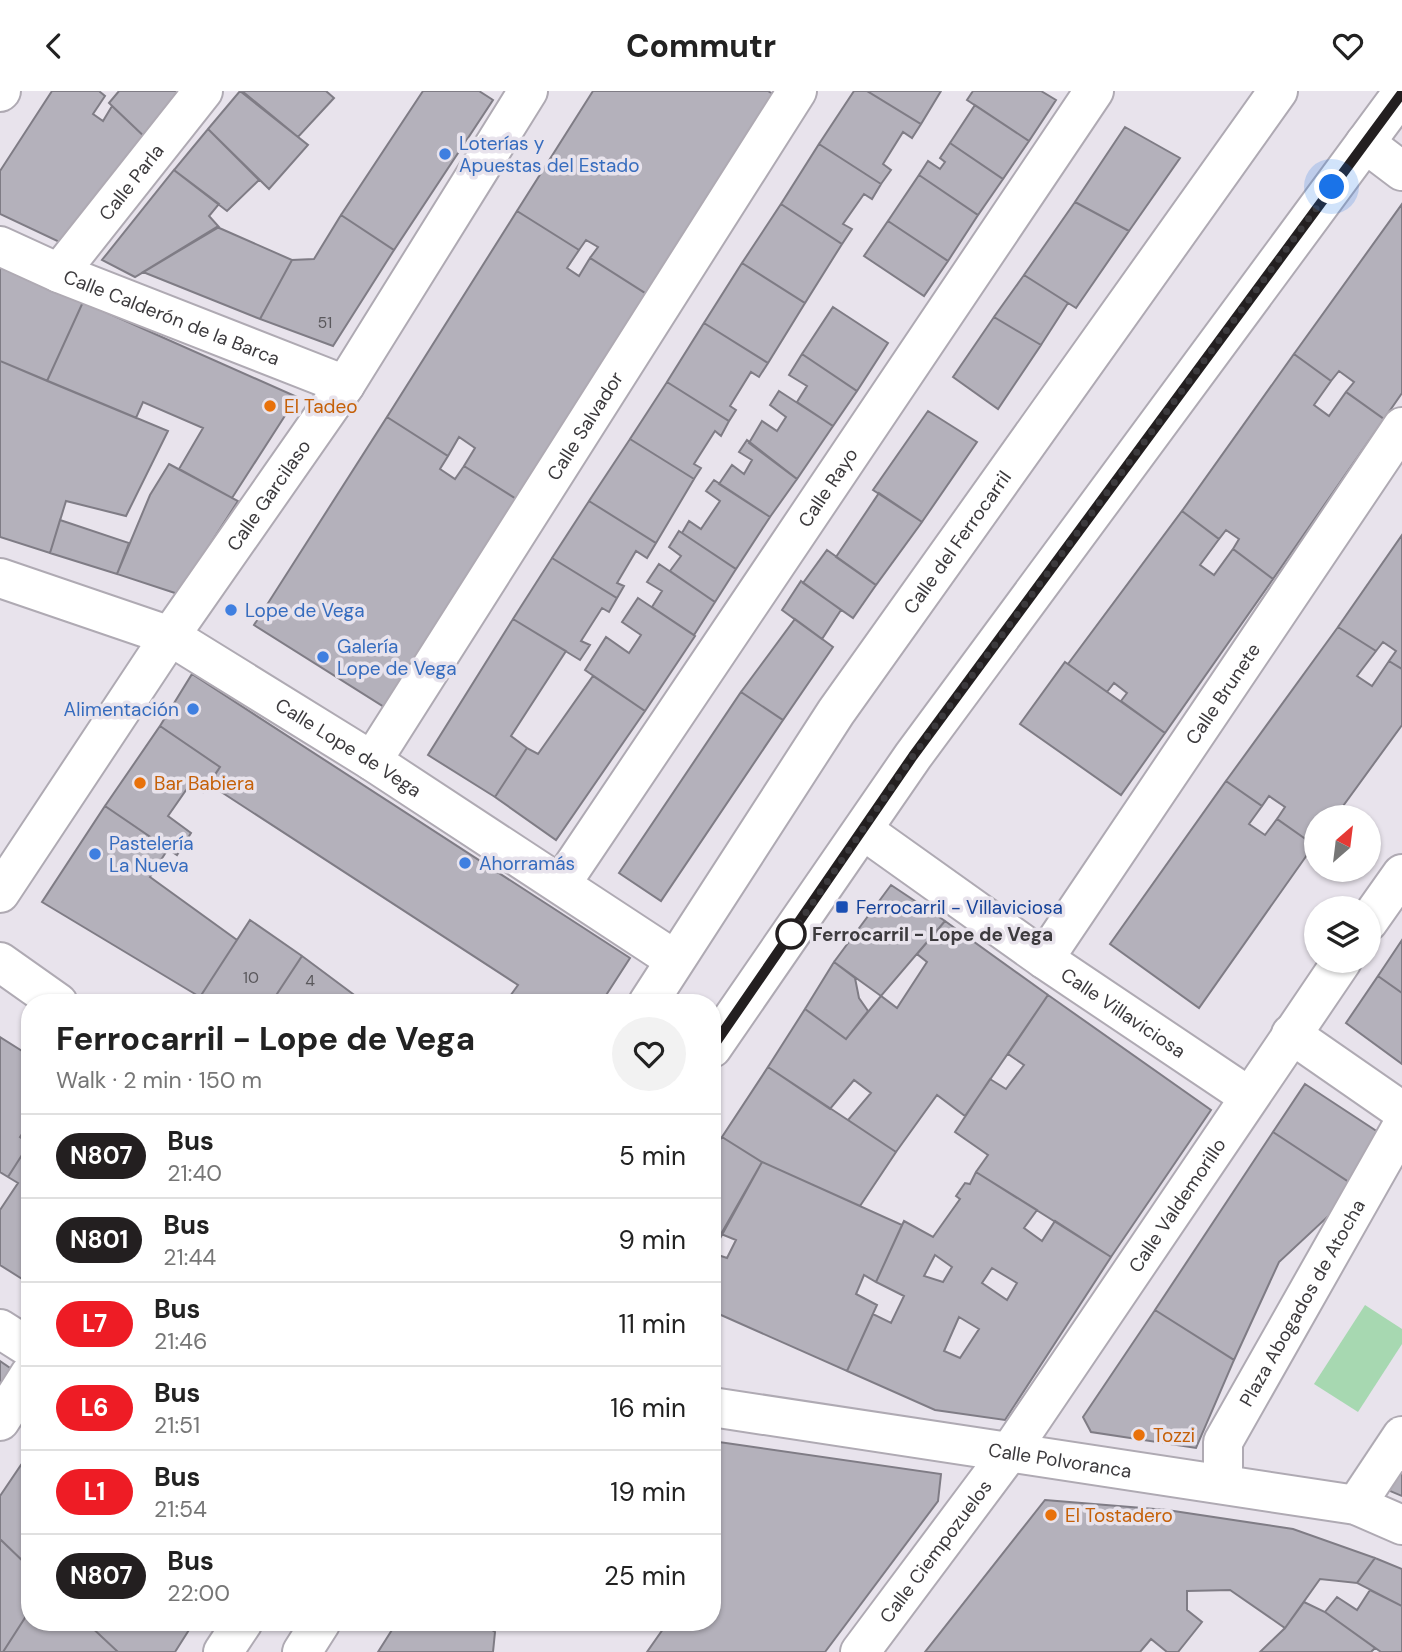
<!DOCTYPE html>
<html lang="en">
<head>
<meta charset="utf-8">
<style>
  body { margin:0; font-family:"DM Sans",sans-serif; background:#f2f2f2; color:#222; height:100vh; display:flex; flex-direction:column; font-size:26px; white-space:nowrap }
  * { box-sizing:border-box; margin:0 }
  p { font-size:23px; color:#767676 }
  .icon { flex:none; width:38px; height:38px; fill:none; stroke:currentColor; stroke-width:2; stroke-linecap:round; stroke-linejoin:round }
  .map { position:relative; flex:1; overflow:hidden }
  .panel { position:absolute; left:21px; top:903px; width:700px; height:637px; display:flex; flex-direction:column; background:#fff; border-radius:28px; box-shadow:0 2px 5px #0004 }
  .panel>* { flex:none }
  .badge { padding:0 14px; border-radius:23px; font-size:24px; line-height:46px }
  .needle { width:46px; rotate:28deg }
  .tools { position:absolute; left:1304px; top:714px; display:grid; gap:14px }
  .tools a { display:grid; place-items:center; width:77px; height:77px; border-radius:50%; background:#fff; box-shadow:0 2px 5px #0004; font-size:35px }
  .you { position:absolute; width:35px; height:35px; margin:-18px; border:5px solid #fff; border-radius:50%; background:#1a73e8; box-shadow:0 0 0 10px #1a73e833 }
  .map>.badge { position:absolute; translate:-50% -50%; box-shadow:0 0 0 4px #fff }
  .round { display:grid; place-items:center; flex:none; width:74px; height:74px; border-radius:37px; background:#f2f2f2 }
  .overview { display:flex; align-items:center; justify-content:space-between; height:119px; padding:0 35px }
  h1 { font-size:33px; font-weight:700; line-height:52px }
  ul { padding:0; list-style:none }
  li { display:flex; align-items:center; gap:21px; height:84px; padding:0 35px; border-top:2px solid #e0e0e0 }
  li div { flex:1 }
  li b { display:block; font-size:26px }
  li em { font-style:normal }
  li .badge { min-width:77px; font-weight:700; text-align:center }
  header { display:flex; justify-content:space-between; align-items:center; height:91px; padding:0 35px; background:#fff; font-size:32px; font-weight:700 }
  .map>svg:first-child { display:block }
  .green { fill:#a7d8b1 }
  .building { fill:#b4b1bb; stroke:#7f7c85; stroke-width:2; fill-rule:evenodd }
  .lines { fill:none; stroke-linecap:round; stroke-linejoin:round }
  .minor-casing { stroke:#afaab3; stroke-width:42 }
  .minor { stroke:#fff; stroke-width:38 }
  .line-casing { stroke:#fff; stroke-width:16 }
  .line { stroke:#231f20; stroke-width:10 }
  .walk { stroke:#3c3a3d; stroke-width:7; stroke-dasharray:0 12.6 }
  .shop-dot { fill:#3f7fe0; stroke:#e8e3ec; stroke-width:2.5 }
  .food-dot { fill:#e8710a; stroke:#e8e3ec; stroke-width:2.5 }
  .transit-dot { fill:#1a4fb4; stroke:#e8e3ec; stroke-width:2.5 }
  .stop-dot { fill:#fff; stroke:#231f20; stroke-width:3.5 }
  .labels { text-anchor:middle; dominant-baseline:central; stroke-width:7; stroke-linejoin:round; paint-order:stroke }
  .number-label { font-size:16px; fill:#5a585c }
  .shop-label { font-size:19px; fill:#366cbe; stroke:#e8e3ec; text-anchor:start }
  .street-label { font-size:19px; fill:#3c3a3d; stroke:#e8e3ec }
  .food-label { font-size:19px; fill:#c56008; stroke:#e8e3ec; text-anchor:start }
  .transit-label { font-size:19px; fill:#164399; stroke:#e8e3ec; text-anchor:start }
  .stop-label { font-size:19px; font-weight:bold; fill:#3c3a3d; stroke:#e8e3ec; text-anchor:start }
</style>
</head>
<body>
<header><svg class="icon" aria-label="back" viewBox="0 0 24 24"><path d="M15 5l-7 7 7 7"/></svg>Commutr<svg class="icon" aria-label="heart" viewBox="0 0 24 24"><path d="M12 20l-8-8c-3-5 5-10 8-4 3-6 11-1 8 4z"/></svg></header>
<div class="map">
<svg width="1402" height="1561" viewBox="0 0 1402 1561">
  <rect width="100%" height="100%" fill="#e8e3ec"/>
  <!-- green -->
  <path class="green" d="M1365 1214 1402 1238V1253L1358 1321 1314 1293Z"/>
  <!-- building -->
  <path class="building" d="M52 0H99L105 5 93 23 103 30 112 15 150 51 68 155 0 123V80Z
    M119 0H176L185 8 150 51 109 12Z
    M240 0 308 54 269 98 208 38Z
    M242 0H326L334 7 298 46Z
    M423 0H479L493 9 394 159 341 124Z
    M593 0H768L779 7 653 207 590 167 598 156 586 149 579 159 517 120Z
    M854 0H867L921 33 912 47 903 41 883 73 891 79 881 93 819 53Z
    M867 0H941L921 33Z
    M973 0H1041L1056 9 1029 50 967 9Z
    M975 14 1029 50 1003 88 950 52Z
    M1125 36 1180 67 1129 140 1075 111Z
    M208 38 259 89 227 120 174 79Z
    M950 52 1003 88 978 124 919 84 928 70 940 78 945 71 940 67Z
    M819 53 881 93 872 108 864 103 843 133 852 138 842 153 781 113Z
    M174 79 219 113 209 125 219 136 135 186 102 169Z
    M919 84 978 124 948 170 888 130Z
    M1075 111 1129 140 1076 217 1024 184Z
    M781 113 842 153 805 212 742 172Z
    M1402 113V302L1384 328 1346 301 1354 291 1339 280 1331 290 1294 263Z
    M517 120 579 159 567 177 579 185 590 167 653 207 521 411 464 375 475 357 459 346 448 365 387 326Z
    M341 124 394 159 333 255 260 228 292 169 314 168Z
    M888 130 948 170 924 205 864 165Z
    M217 136 292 169 260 228 143 181Z
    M742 172 805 212 768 272 704 232Z
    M0 176 83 211 47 290 0 270Z
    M1024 184 1068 212 1041 254 994 226Z
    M83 211 297 306 232 407 179 378 203 337 143 311 136 327 47 290Z
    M833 216 888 252 857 300 802 263Z
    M994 226 1041 254 998 318 953 286Z
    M704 232 768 272 759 286 751 281 730 315 736 319 729 330 667 291Z
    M802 263 857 300 833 335 797 311 807 295 789 284Z
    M1294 263 1331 290 1314 314 1329 325 1346 301 1384 328 1273 488 1233 458 1239 448 1226 439 1219 448 1182 420Z
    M0 270 168 340 126 425 66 410 50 462 0 446Z
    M667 291 729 330 721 345 715 340 694 373 701 377 694 388 630 348Z
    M779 300 833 335 797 388 749 352 762 330 777 340 786 326 770 314Z
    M928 320 977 351 922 431 873 399Z
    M387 326 448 365 440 378 455 388 464 375 521 411 389 619 254 534Z
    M630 348 694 388 656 452 589 410Z
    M747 349 797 388 770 426 719 393 732 374 744 383 752 369 739 361Z
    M169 373 238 410 178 503 117 483 150 404Z
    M714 389 770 426 736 478 682 442 689 430 701 438 720 410 706 400Z
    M879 402 922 431 876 494 836 466Z
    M589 410 656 452 647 467 636 460 617 492 624 495 617 507 552 467Z
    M1182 420 1219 448 1200 474 1214 484 1233 458 1273 488 1165 642 1121 610 1127 602 1114 592 1107 601 1068 573Z
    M60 429 129 452 117 483 50 462Z
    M679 440 736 478 715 511 670 480 681 465 669 456Z
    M1402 444V578L1389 570 1396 560 1383 551 1376 560 1338 536Z
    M827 459 876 494 853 527 803 492Z
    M552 467 617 507 609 521 602 517 581 550 590 554 580 569 513 528Z
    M659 473 715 511 694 544 652 516 662 500 647 491Z
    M801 490 841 519 822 548 782 519Z
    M638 507 695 545 645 620 585 579 606 546 629 562 641 544 622 531Z
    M513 528 566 560 511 645 527 657 495 706 428 664Z
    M795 528 833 556 783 629 741 601Z
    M1338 536 1376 560 1357 585 1372 595 1389 570 1402 578V634L1335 726H1316L1314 754 1277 728 1285 716 1269 705 1262 715 1226 690Z
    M1065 571 1165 642 1121 704 1020 633Z
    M192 583 630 867 601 912H505L518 894 209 693 220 676 160 635Z
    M593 585 645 620 556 749 495 706 527 657 538 663Z
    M741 601 783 629 661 810 619 782Z
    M160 635 220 676 203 701 191 692 168 725 191 742 177 764 105 715Z
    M1226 690 1262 715 1249 733 1265 744 1277 728 1314 754 1199 917 1110 853Z
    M105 715 168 758 150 786 237 849 200 906 42 811Z
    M891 794 945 830 881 905 834 871Z
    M250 829 302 865 271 912H209L200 906Z
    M945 830 1048 904 965 1025 937 1004 896 1061 848 1029 871 1002 854 989 830 1018 768 976 805 918 846 948 881 905 897 917 927 871 917 863Z
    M1402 849V902L1378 885Z
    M302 865 365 912H271Z
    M834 871 855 887 859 907 868 920 846 948 805 918Z
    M1378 885 1402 902V973L1346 932Z
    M1048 904 1211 1019 1111 1166 976 1081 988 1064 955 1041 990 988 1006 998 1024 974 1008 963Z
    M0 946 30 965V1031L20 1046 29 1053 8 1086 0 1081Z
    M768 976 896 1061 860 1115 762 1071 722 1046Z
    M1305 993 1381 1043 1349 1091 1273 1041Z
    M1273 1041 1349 1091 1337 1117 1279 1171 1234 1269 1155 1219Z
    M722 1046 762 1071 718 1151 712 1147V1060Z
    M29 1053H30V1193L0 1174V1119L18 1092 8 1086Z
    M762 1071 902 1134 876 1191 864 1184 856 1203 877 1214 847 1280 712 1220V1162L727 1167 736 1149 721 1143Z
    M976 1081 1037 1119 1024 1137 1042 1150 1055 1130 1111 1166 1005 1329 935 1319 847 1280 873 1223 891 1232 904 1205 876 1191 904 1130 933 1146 960 1108 956 1105 965 1092 970 1093ZM935 1164 952 1176 943 1191 924 1185ZM992 1177 1017 1192 1007 1209 982 1192ZM959 1226 979 1238 960 1267 944 1260Z
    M1155 1219 1234 1269 1196 1357 1091 1341 1083 1326Z
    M0 1270 16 1281 0 1306Z
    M712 1350 941 1383 938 1410 825 1561H647L668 1531H712Z
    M1402 1370V1405L1378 1395Z
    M21 1374 30 1380V1477L0 1448V1405Z
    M1045 1409 1167 1419 1293 1438 1375 1467 1357 1492 1320 1488 1285 1537 1230 1499 1187 1500V1519L1202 1531 1178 1561H1167L1151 1548 1140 1561H925Z
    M0 1448 30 1477V1519L3 1561H0Z
    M1375 1467 1402 1478V1515L1357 1492Z
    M1370 1499 1402 1515V1561H1381L1325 1521 1337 1506 1357 1519Z
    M1304 1511 1325 1521 1375 1557 1371 1561H1260L1285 1537Z
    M30 1519V1531H86L118 1561H3Z
    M86 1531H194L175 1561H118Z
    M397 1531H480L495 1541 493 1561H378Z"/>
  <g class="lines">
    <defs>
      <g id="minor">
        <path d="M0 1 1 0"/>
        <path d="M1365 52 1402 80"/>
        <path id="s1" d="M0 155 59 182 345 294"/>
        <path id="s2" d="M59 182 203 0"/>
        <path id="s3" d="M0 487 170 545 372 670 675 869"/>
        <path id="s4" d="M372 670 797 0"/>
        <path id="s5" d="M863 739 1044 868 1248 1005"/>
        <path id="s6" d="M561 793 1094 0"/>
        <path id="s7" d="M0 802 170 545 345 294 528 0"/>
        <path d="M1368 831 1402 783"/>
        <path id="s8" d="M1044 868 1402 336"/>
        <path d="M0 871 58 912"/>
        <path id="s9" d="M648 912 836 621 1278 0"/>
        <path d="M1291 943 1402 1020"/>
        <path d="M712 957 913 665 1402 2"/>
        <path d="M0 1238 30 1257"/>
        <path id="s10" d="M712 1316 1356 1414 1402 1434"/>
        <path d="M0 1330 30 1283"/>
        <path id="s11" d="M1223 1392V1351L1402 1035"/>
        <path d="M1356 1414 1402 1345"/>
        <path d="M223 1561 243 1531"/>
        <path d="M302 1561 321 1531"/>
        <path id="s12" d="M860 1561 1011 1359 1342 870"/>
      </g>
    </defs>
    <!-- minor casing -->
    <use href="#minor" class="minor-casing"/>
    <!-- minor -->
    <use href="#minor" class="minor"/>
  </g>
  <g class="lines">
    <defs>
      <path id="line" d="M712 957 913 665 1402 2"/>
    </defs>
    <!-- line casing -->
    <use href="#line" class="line-casing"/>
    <!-- line -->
    <use href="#line" class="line"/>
    <!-- walk -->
    <path class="walk" d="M791 843 788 848 913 665 1332 96"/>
  </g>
  <!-- markers -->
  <g class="shop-dot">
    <circle cx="445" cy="63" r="7"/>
    <circle cx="231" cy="519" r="7"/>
    <circle cx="323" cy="566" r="7"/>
    <circle cx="193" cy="618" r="7"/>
    <circle cx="95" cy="763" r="7"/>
    <circle cx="465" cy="772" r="7"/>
  </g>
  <g class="food-dot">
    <circle cx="270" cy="315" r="7"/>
    <circle cx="140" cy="692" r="7"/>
    <circle cx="1139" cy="1344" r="7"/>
    <circle cx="1051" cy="1424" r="7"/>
  </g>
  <rect class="transit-dot" x="835" y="809" width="14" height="14" rx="3.5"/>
  <circle class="stop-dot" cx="791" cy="843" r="14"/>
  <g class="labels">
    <!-- number labels -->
    <g class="number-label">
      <text x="325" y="231">51</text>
      <text x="251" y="886">10</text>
      <text x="310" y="889">4</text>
    </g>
    <!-- shop labels -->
    <g class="shop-label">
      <text x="459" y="52">Loterías y<tspan x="459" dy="22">Apuestas del Estado</tspan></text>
      <text x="245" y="519">Lope de Vega</text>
      <text x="337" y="555">Galería<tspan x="337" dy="22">Lope de Vega</tspan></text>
      <text x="179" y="618" text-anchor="end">Alimentación</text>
      <text x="109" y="752">Pastelería<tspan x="109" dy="22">La Nueva</tspan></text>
      <text x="479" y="772">Ahorramás</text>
    </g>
    <!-- street labels -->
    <g class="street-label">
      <text stroke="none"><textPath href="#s2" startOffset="116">Calle Parla</textPath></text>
      <text stroke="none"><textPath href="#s1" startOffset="186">Calle Calderón de la Barca</textPath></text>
      <text stroke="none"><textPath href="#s4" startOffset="397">Calle Salvador</textPath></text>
      <text stroke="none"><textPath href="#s6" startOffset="478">Calle Rayo</textPath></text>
      <text stroke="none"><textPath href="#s7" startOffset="480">Calle Garcilaso</textPath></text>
      <text stroke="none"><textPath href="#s9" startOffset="555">Calle del Ferrocarril</textPath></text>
      <text stroke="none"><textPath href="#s8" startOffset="320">Calle Brunete</textPath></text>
      <text stroke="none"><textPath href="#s3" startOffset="390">Calle Lope de Vega</textPath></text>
      <text stroke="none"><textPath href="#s5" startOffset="318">Calle Villaviciosa</textPath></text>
      <text stroke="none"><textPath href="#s12" startOffset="548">Calle Valdemorillo</textPath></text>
      <text stroke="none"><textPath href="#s11" startOffset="201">Plaza Abogados de Atocha</textPath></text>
      <text stroke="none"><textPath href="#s10" startOffset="352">Calle Polvoranca</textPath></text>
      <text stroke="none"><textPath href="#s12" startOffset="126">Calle Ciempozuelos</textPath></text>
    </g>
    <!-- food labels -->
    <g class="food-label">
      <text x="284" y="315">El Tadeo</text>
      <text x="154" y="692">Bar Babiera</text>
      <text x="1153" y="1344">Tozzi</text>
      <text x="1065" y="1424">El Tostadero</text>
    </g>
    <!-- transit labels -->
    <g class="transit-label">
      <text x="856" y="816">Ferrocarril - Villaviciosa</text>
    </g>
    <!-- stop labels -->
    <g class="stop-label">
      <text x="812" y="843">Ferrocarril - Lope de Vega</text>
    </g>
  </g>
</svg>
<div class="tools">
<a><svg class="needle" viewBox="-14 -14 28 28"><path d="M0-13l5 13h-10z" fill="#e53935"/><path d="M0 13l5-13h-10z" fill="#767676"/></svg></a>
<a><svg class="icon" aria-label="layers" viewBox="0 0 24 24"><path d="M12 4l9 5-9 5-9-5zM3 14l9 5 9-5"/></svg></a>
</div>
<div class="you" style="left:1332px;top:96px"></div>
<section class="panel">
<div class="overview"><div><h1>Ferrocarril - Lope de Vega</h1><p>Walk · 2 min · 150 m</p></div><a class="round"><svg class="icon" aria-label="heart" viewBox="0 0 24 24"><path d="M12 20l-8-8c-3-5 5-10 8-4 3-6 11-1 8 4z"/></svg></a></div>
<ul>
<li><span class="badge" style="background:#231f20;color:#fff">N807</span><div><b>Bus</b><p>21:40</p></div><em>5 min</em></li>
<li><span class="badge" style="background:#231f20;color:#fff">N801</span><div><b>Bus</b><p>21:44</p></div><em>9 min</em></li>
<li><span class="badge" style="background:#ee1c25;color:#fff">L7</span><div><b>Bus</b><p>21:46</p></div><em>11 min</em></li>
<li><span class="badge" style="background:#ee1c25;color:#fff">L6</span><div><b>Bus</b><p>21:51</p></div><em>16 min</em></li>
<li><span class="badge" style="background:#ee1c25;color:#fff">L1</span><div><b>Bus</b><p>21:54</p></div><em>19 min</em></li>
<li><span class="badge" style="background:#231f20;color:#fff">N807</span><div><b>Bus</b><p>22:00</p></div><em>25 min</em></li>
</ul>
</section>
</div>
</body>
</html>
